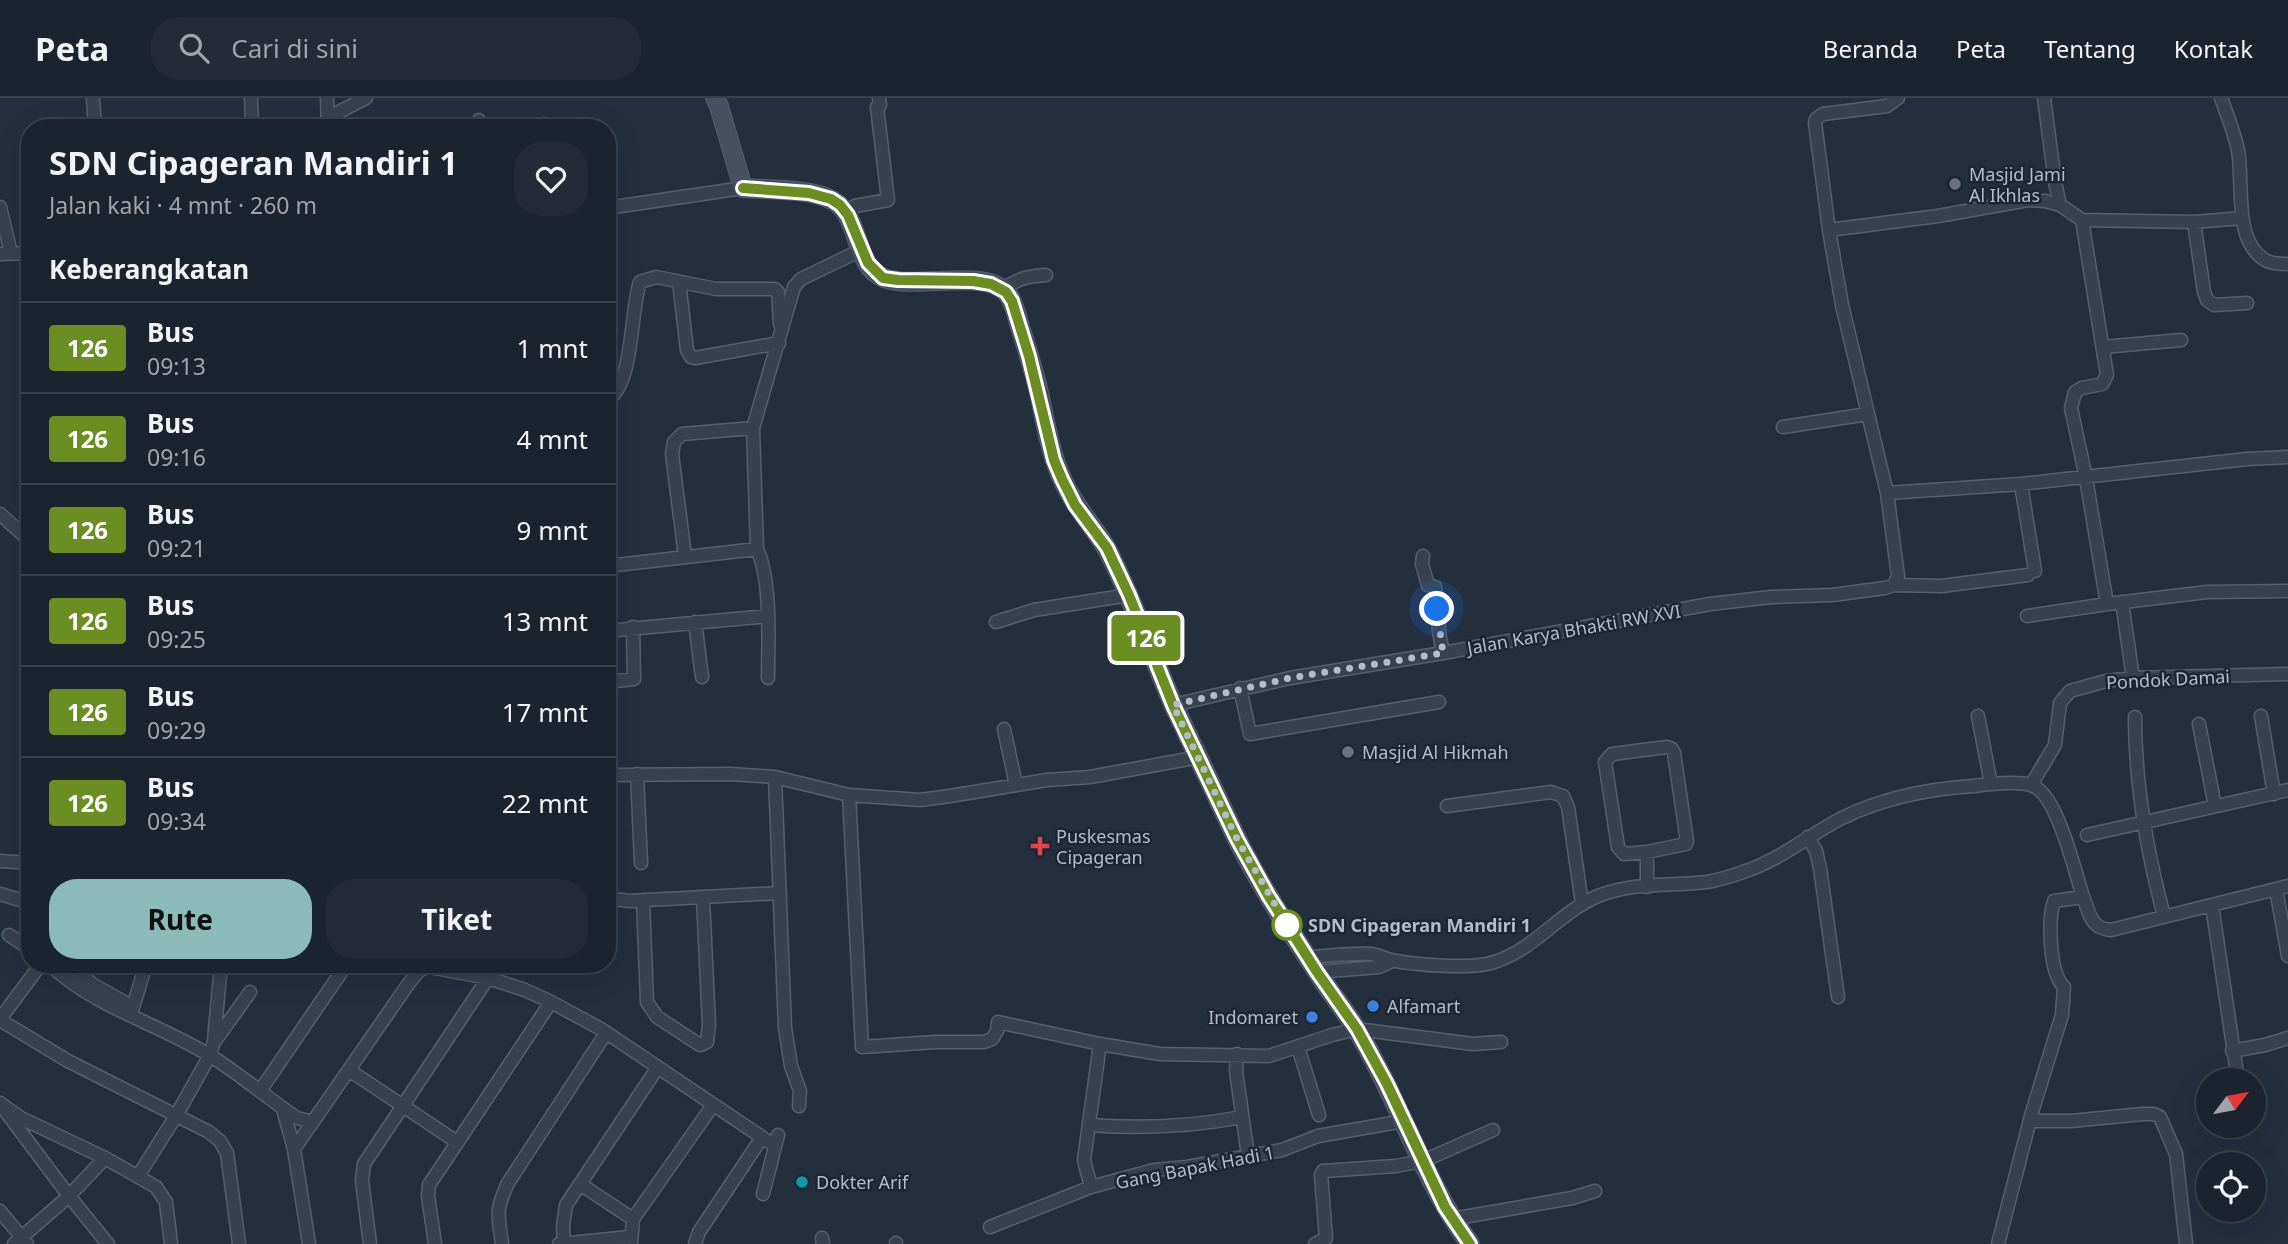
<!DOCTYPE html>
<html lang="id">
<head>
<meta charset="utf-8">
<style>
  body { margin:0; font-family:"Noto Sans",sans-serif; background:#242b36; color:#f1f3f6; height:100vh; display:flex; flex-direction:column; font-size:26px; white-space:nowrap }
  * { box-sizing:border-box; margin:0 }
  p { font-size:23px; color:#a0a4aa }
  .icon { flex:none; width:38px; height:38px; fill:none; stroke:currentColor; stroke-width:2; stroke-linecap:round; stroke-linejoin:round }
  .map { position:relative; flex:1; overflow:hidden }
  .panel { position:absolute; left:21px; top:21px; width:595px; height:854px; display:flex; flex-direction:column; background:#1b232e; border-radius:28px; box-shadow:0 7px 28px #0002,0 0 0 2px #39404a }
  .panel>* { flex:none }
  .badge { padding:0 14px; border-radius:5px; font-size:24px; line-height:46px }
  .needle { width:46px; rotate:58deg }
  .tools { position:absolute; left:2196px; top:970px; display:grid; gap:14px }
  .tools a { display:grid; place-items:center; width:70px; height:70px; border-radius:50%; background:#1b232e; box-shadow:0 7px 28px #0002,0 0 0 2px #39404a; font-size:35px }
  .you { position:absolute; width:35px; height:35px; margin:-18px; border:5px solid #fff; border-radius:50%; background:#1a73e8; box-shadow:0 0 0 10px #1a73e833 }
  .map>.badge { position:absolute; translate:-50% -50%; box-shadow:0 0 0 4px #fff }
  h2 { padding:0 28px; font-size:26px; line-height:63px }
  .round { display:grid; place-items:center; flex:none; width:74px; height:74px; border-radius:28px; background:#242b36 }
  .head { display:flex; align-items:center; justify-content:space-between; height:119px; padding:0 28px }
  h1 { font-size:33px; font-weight:700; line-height:52px }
  .button { display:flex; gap:14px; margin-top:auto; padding:14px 28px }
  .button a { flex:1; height:80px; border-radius:28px; background:#8bbbb9; color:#111; font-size:28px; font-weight:700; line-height:80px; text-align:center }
  .button a+a { background:#242b36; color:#f1f3f6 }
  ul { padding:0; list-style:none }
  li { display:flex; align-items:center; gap:21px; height:91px; padding:0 28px; border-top:2px solid #39404a }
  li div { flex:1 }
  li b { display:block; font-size:26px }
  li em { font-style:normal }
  li .badge { min-width:77px; font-weight:700; text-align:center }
  header { display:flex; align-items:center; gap:42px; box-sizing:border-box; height:98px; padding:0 35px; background:#1b232e; border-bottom:2px solid #39404a }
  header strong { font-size:33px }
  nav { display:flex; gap:38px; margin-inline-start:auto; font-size:24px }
  .search { width:490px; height:63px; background:#242b36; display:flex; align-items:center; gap:18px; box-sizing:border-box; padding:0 24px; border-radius:28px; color:#a0a4aa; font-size:26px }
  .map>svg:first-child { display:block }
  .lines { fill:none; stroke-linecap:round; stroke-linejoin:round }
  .street-casing { stroke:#565f6c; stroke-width:15 }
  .secondary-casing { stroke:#565f6c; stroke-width:20 }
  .street { stroke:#38414e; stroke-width:12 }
  .secondary { stroke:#465061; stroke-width:18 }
  .line-casing { stroke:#fff; stroke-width:16 }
  .line { stroke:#6b8e23; stroke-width:10 }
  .walk { stroke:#b4bcc9; stroke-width:7; stroke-dasharray:0 12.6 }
  .worship-dot { fill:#6b7280; stroke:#1d2633; stroke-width:2.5 }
  .health-dot { fill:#e0444e; stroke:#1d2633; stroke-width:2.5 }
  .stop-dot { fill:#fff; stroke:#6b8e23; stroke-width:3.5 }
  .shop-dot { fill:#3f7fe0; stroke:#1d2633; stroke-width:2.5 }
  .culture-dot { fill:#0f9aa8; stroke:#1d2633; stroke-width:2.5 }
  .labels { text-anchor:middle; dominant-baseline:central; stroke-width:5; stroke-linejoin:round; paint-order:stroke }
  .poi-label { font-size:18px; fill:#b4bcc9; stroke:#1d2633; text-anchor:start }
  .street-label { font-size:18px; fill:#b4bcc9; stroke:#1d2633 }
  .stop-label { font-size:18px; font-weight:bold; fill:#b4bcc9; stroke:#1d2633; text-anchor:start }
</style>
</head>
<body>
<header>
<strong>Peta</strong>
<div class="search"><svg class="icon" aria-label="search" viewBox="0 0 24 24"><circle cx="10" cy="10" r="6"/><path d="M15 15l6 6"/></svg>Cari di sini</div>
<nav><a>Beranda</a><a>Peta</a><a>Tentang</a><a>Kontak</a></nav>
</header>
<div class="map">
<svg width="2288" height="1146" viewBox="0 0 2288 1146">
  <rect width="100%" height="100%" fill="#242f3e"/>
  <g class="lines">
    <defs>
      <path id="street" d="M93 0 95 30
        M251 0 252 30
        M327 0 328 30
        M2044 0 2055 84 2060 107
        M2221 0C2227 17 2234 34 2238 52 2244 84 2232 145 2267 163 2273 166 2281 166 2288 166
        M327 20 366 0
        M479 22 483 30
        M536 30 544 26
        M0 109 11 155
        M607 110 743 90
        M848 117 855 108 888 102 877 9 880 7 879 0
        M2082 122 2107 277 2102 286 2082 290 2075 294 2071 310 2086 380 2107 506
        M2194 124 2204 194 2207 202 2214 207 2247 205
        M1829 132 1815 25 1816 21 1823 16 1887 8 1898 0
        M0 156 30 155
        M679 184 687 252 691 259 695 260 779 245
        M1003 191C1017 181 1028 178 1046 177
        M2103 249 2181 242
        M607 302C634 287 630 213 640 184L656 179 716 191H775L778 194 780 226
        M1783 329 1868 316
        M2021 386 2035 473
        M1887 395 2021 386 2247 361 2288 359
        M0 416 30 443
        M685 458 672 356 674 344 682 336 753 330
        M1423 458 1422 466 1428 487 1435 489 1439 534 1443 555
        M607 468 757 451
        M1894 487 1898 478 1887 395 1842 207 1829 132 1938 118 2028 102 2045 103 2060 107 2082 122 2194 124 2242 120
        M2122 504 2133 580
        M2027 518 2107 506 2207 494 2288 493
        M695 524 702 579
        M996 524 1034 512 1129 497
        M607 533 768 518
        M768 580C768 543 772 484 757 451L753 330 794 189 801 181 861 152
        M607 584 634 581 633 529
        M1240 590 1250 636 1439 604
        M1173 607 1290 580 1443 555 1710 506 1771 499 1832 497 1885 490 1894 487 1941 488 2028 477
        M1978 618 1991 686
        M2261 618 2274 696
        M2135 619C2135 685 2147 754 2164 818
        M2199 626 2215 708
        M1004 631 1016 687
        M1667 649 1672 651 1674 655 1687 743 1686 746 1647 754 1624 756 1618 749 1605 664 1612 656Z
        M637 676 641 765
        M607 677 730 676 775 679 849 697 920 702 950 698 1047 682 1090 679 1199 659
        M775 679 785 930 791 968 800 993 799 1008
        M2031 687 2055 647 2060 605 2070 593 2106 583 2133 580 2288 576
        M849 697 862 949 935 944H984L992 941 997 933 998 924 1100 946 1160 956 1269 958 1332 937 1357 931 1473 946 1501 944
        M1447 708 1551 694 1563 698 1568 709 1582 806
        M2087 737 2288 692
        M1808 739 1816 753 1820 770 1838 899
        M0 763 30 765
        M1647 789V754
        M2276 791 2288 858
        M0 796 30 805
        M607 800 629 803 780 795
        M643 802 647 904 657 919 700 947 707 944 709 927 703 800
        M2212 807 2238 982
        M9 837 30 851
        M1308 859C1328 858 1350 855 1371 856 1380 857 1387 862 1396 863 1420 867 1469 871 1491 865 1534 853 1558 815 1598 798 1632 784 1671 788 1707 784 1719 782 1732 778 1743 774 1778 763 1808 738 1840 721 1882 700 1927 691 1973 688 1986 686 2018 683 2031 687 2059 696 2075 778 2085 804 2088 812 2090 822 2097 827 2101 831 2106 831 2111 832L2288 788
        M49 866C96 910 155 924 209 957 240 976 267 1000 297 1020L313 1024
        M76 866 77 873 92 886 133 909
        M1317 874 1379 869 1392 863
        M131 916 146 866
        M0 921 41 866
        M0 922 68 963 209 1034 220 1043 227 1055 239 1146
        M215 943 250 894
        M1298 949 1319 1017
        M2232 953 2265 947 2288 940
        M1237 956 1236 973 1247 1051
        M349 972 457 1044
        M260 993 342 873
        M0 1005 21 1020 105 1060 156 1089 166 1104 171 1146
        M283 1011 294 1051 309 1146
        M6 1014 69 1098 108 1146
        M2031 1023H2071L2143 1016H2154L2160 1019 2176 1056 2186 1146
        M1089 1027C1141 1031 1190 1029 1242 1019
        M294 1051 409 885 420 872 429 869 488 880 525 892 551 904 601 931 775 1048
        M138 1078 176 1018 210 957 214 943 221 866
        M580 1086 633 1121
        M1091 1089 1084 1062 1100 946
        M763 1096 778 1037
        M0 1113 27 1146
        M1452 1121 1572 1100 1595 1093
        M990 1129 1091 1089 1154 1072 1187 1069 1282 1052 1318 1038 1404 1023
        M822 1140 823 1146
        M14 1146 69 1098 105 1060
        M370 1146 362 1083 364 1066 488 880
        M435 1146 428 1098 429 1087 551 904
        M502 1146C498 1116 495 1113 508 1085L606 935
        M559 1146 630 1139
        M564 1146 563 1128 566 1107 658 969
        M631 1146 633 1121 713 1007
        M695 1146 699 1134 761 1041
        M896 1146V1145
        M1315 1146 1326 1140 1321 1077 1323 1073 1396 1068 1423 1063 1493 1032
        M1998 1146 2032 1014 2062 917 2064 889C2049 875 2048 822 2054 803L2083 799"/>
      <path id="secondary" d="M715 0 719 8 743 90C768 92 810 90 832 102 862 118 852 167 884 180 914 192 983 170 1006 194 1015 204 1017 220 1021 232 1028 254 1035 276 1040 299 1046 328 1051 358 1064 385 1076 411 1096 430 1109 455 1134 504 1151 557 1174 608 1194 651 1215 695 1236 739 1259 786 1288 831 1318 875 1330 895 1345 912 1357 932 1399 1001 1422 1081 1470 1146"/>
    </defs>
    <!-- street casing -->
    <use href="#street" class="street-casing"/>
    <!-- secondary casing -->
    <use href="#secondary" class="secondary-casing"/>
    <!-- street -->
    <use href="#street" class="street"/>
    <!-- secondary -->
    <use href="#secondary" class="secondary"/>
  </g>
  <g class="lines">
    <defs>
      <path id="line" d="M743 90 809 95 831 101 840 107 848 117 868 165 883 180 898 182 973 183 991 186 1006 194 1012 203 1029 258 1054 362 1062 381 1075 407 1107 450 1129 497 1173 607 1237 741 1268 797 1317 874 1357 931 1387 986 1445 1109 1470 1146"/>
    </defs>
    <!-- line casing -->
    <use href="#line" class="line-casing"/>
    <!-- line -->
    <use href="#line" class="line"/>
    <!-- walk -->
    <path class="walk" d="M1287 827 1237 741 1173 607 1290 580 1443 555 1437 511"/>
  </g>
  <!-- markers -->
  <g class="worship-dot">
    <circle cx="1955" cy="86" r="7"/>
    <circle cx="1348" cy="654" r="7"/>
  </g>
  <path class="health-dot" d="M1036.5 737.5h7v7h7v7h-7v7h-7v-7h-7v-7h7z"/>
  <circle class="stop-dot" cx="1287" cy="827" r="14"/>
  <g class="shop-dot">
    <circle cx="1373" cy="908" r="7"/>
    <circle cx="1312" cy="919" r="7"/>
  </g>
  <circle class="culture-dot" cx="802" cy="1084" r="7"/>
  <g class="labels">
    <!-- poi labels -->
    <g class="poi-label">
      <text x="1969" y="76">Masjid Jami<tspan x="1969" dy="21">Al Ikhlas</tspan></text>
      <text x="1362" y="654">Masjid Al Hikmah</text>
      <text x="1056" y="738">Puskesmas<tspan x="1056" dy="21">Cipageran</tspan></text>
      <text x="1387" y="908">Alfamart</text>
      <text x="1298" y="919" text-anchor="end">Indomaret</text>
      <text x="816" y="1084">Dokter Arif</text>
    </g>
    <!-- street labels -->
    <g class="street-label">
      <text transform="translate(1574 531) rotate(-10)">Jalan Karya Bhakti RW XVI</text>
      <text transform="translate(2168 581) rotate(-3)">Pondok Damai</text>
      <text transform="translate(1195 1069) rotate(-11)">Gang Bapak Hadi 1</text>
    </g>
    <!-- stop labels -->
    <g class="stop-label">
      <text x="1308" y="827">SDN Cipageran Mandiri 1</text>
    </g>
  </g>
</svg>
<div class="tools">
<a><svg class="needle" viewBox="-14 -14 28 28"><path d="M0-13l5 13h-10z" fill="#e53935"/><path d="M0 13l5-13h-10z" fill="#a0a4aa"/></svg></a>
<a><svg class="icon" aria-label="locate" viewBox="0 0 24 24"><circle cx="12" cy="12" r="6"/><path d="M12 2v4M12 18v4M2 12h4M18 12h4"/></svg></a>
</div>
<div class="you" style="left:1437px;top:511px"></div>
<b class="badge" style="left:1146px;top:540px;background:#6b8e23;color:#fff">126</b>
<section class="panel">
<div class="head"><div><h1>SDN Cipageran Mandiri 1</h1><p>Jalan kaki · 4 mnt · 260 m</p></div><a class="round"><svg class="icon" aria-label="heart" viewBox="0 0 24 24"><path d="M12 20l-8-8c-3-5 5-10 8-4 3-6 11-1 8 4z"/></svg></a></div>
<h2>Keberangkatan</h2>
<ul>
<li><span class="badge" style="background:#6b8e23;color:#fff">126</span><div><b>Bus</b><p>09:13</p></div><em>1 mnt</em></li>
<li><span class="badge" style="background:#6b8e23;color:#fff">126</span><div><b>Bus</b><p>09:16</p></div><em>4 mnt</em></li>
<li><span class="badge" style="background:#6b8e23;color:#fff">126</span><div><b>Bus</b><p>09:21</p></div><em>9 mnt</em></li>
<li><span class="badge" style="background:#6b8e23;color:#fff">126</span><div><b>Bus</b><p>09:25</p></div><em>13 mnt</em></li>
<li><span class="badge" style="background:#6b8e23;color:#fff">126</span><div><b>Bus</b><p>09:29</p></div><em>17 mnt</em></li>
<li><span class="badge" style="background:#6b8e23;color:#fff">126</span><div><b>Bus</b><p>09:34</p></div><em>22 mnt</em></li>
</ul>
<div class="button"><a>Rute</a><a>Tiket</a></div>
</section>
</div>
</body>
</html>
